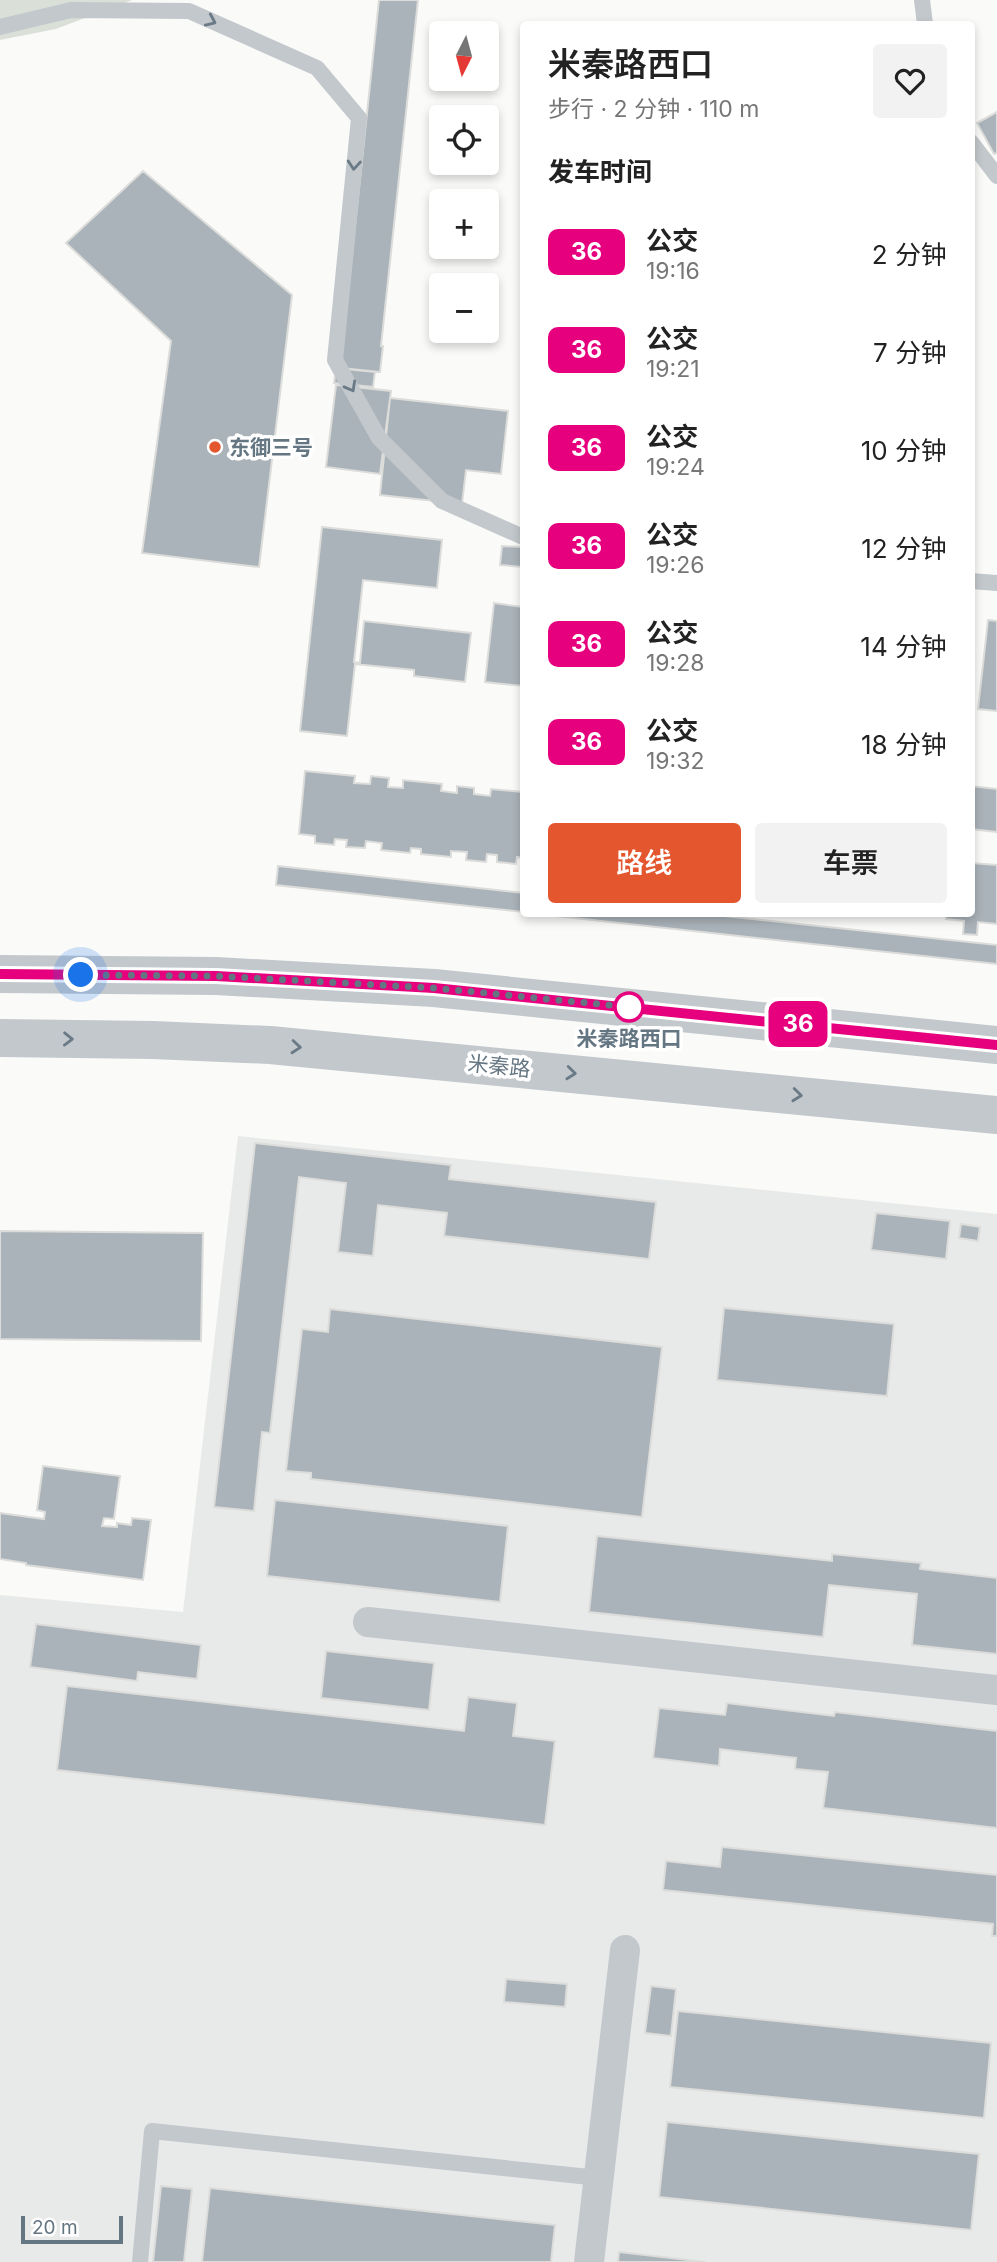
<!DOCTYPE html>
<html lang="zh">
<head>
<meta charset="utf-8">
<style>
  body { margin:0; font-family:Inter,"Noto Sans SC",sans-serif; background:#f2f2f2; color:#222; height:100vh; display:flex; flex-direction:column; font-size:26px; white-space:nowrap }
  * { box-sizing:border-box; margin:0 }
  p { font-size:23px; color:#767676 }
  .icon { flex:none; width:38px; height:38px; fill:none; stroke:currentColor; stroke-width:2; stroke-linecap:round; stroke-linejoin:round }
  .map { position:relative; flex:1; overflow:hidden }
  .sheet { position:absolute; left:520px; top:21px; width:455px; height:896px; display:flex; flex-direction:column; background:#fff; border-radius:7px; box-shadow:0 4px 10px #0003 }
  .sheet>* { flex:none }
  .badge { padding:0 14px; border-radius:10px; font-size:24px; line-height:46px }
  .needle { width:46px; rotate:186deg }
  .buttons { position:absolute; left:429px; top:21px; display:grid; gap:14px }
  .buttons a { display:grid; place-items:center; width:70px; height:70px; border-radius:7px; background:#fff; box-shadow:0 4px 10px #0003; font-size:35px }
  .scale { position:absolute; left:21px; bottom:18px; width:102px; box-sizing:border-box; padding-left:7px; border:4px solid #657683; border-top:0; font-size:19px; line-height:24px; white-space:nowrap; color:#657683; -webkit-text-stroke:5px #fff; paint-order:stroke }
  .you { position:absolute; width:35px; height:35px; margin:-18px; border:5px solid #fff; border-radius:50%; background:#1a73e8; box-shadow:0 0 0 10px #1a73e833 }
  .map>.badge { position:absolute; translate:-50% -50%; box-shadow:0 0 0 4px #fff }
  h2 { padding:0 28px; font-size:26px; line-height:63px }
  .round { display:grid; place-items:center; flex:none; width:74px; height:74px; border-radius:7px; background:#f2f2f2 }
  .overview { display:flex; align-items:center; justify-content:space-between; height:119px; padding:0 28px }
  h1 { font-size:33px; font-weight:600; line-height:52px }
  .primary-button { display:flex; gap:14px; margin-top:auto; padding:14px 28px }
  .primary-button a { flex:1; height:80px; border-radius:7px; background:#e4572e; color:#fff; font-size:28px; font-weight:600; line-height:80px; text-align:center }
  .primary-button a+a { background:#f2f2f2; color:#222 }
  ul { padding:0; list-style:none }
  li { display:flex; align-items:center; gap:21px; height:98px; padding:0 28px }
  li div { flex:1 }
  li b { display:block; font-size:26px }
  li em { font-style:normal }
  li .badge { min-width:77px; font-weight:700; text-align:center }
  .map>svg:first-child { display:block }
  .built { fill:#e8e9e9 }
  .green { fill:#dadfd7 }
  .building { fill:#aab3b9; stroke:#dcdcda; stroke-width:2 }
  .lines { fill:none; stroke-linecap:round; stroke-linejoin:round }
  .service { stroke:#c3c8cc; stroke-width:16 }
  .minor { stroke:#c3c8cc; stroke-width:30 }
  .tertiary { stroke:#c3c8cc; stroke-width:38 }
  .oneway { stroke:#6a7a87 }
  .line-casing { stroke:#fff; stroke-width:16 }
  .line { stroke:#e6007e; stroke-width:10 }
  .walk { stroke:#657683; stroke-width:7; stroke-dasharray:0 12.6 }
  .poi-dot { fill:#e4572e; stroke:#fff; stroke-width:2.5 }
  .stop-dot { fill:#fff; stroke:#e6007e; stroke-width:3.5 }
  .labels { text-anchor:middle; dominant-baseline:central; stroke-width:7; stroke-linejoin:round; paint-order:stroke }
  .poi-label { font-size:21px; font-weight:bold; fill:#657683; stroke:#fff; text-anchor:start }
  .stop-label { font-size:21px; font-weight:bold; fill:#657683; stroke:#fff }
  .street-label { font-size:21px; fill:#657683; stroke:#fff }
</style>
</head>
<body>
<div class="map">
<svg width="997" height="2262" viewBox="0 0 997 2262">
  <rect width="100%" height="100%" fill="#fafaf8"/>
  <!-- built -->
  <path class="built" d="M238 1136 997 1214V2262H0V1595L183 1612Z"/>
  <!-- green -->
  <path class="green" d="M0 0H132L56 29 0 40Z"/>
  <!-- building -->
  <path class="building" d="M379 0H418L381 346H383L380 372 340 368Z
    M997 112V153L994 154 977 123Z
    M143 171 292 295 259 567 142 553 171 341 66 243Z
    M336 368 375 372 373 387 334 383Z
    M336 385 391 391 380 474 326 467Z
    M390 398 508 411 501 474 466 470 462 504 380 495Z
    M322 527 442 540 437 588 363 580 354 662 360 663 364 621 471 633 465 682 414 676V670L355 664 347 736 300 731Z
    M502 546 523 547V567L500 565Z
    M494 603 523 607V686L485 682Z
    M988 620 997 621V711L978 709Z
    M305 771 355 776 354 783 370 784 371 776 389 778 388 787 403 788V780L442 784 441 791 457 793V786L474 788V794L490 796 491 789 523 792V858L517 857 516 864 497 862V855L487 854 486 862 466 860 467 852 451 851V857L421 854V849L411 848 410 853 381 850 382 843 366 841 365 848 346 847 347 840 335 839 334 845 315 843V836L299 834Z
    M971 786 997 789V832L971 829Z
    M971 863 997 865V924L978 922 977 935 963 934 964 921 946 919V914H971Z
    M278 866 523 893V912L276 885Z
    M537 914H706L997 945V964Z
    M255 1143 451 1165 449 1179 656 1202 649 1259 444 1236 447 1213 378 1205 373 1256 338 1252 346 1183 299 1177 270 1433 262 1432 254 1511 214 1507Z
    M876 1213 950 1221 946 1259 871 1250Z
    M961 1224 980 1227 978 1241 959 1238Z
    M0 1231 203 1233 201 1341 0 1339Z
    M724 1308 894 1324 887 1396 717 1380Z
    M330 1309 662 1347 642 1517 311 1479V1473L286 1471 302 1329 328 1332Z
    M43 1466 120 1476 114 1519 104 1518 102 1526 117 1527V1523L131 1525 132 1518 151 1520 143 1580 26 1565V1563L0 1559V1513L44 1519 45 1512 37 1510Z
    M275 1500 508 1526 500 1602 267 1576Z
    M597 1536 832 1561V1554L921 1563 920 1569 997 1578V1654L912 1645 917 1594 829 1585 823 1637 589 1612Z
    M36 1624 201 1645 197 1679 138 1672 137 1681 30 1667Z
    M326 1651 434 1663 429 1710 321 1698Z
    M67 1686 464 1731 468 1697 517 1703 513 1736 555 1741 545 1825 57 1770Z
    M727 1703 834 1716 835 1712 997 1731V1828L823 1808 828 1772 795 1769 796 1758 720 1749 719 1766 653 1758 659 1708 725 1715Z
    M722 1847 997 1875V1936H992L993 1924 663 1890 666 1861 720 1867Z
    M506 1979 567 1984 565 2007 504 2002Z
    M651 1986 676 1989 671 2036 645 2033Z
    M678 2011 991 2043 984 2118 670 2087Z
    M667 2122 979 2154 971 2230 659 2197Z
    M161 2186 192 2189 184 2262H153Z
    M210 2188 555 2225 551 2262H202Z
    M619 2252 705 2262H618Z"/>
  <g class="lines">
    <!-- service -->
    <path class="service" d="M922 0 925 24
      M0 27 71 10 189 11 317 68 359 118 335 360 379 438 442 501 523 537
      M971 142 997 176
      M971 581 997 583
      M140 2262 152 2131 599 2178"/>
    <!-- minor -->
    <path class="minor" d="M368 1622 997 1690
      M589 2262 625 1950"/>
    <!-- tertiary -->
    <path class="tertiary" d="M0 974 216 976 434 988 997 1045
      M0 1038 153 1040 270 1045 997 1115"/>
  </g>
  <!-- one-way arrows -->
  <defs><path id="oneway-chevron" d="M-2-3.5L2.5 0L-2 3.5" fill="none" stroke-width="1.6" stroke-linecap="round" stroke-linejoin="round" transform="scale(1.75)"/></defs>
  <g class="oneway">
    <use href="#oneway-chevron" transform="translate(211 21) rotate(24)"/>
    <use href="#oneway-chevron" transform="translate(354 165) rotate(95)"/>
    <use href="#oneway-chevron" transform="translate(351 387) rotate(61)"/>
    <use href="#oneway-chevron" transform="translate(68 1039) rotate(1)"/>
    <use href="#oneway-chevron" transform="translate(296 1047) rotate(5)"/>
    <use href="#oneway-chevron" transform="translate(571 1073) rotate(6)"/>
    <use href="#oneway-chevron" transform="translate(797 1095) rotate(6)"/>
  </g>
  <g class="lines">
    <defs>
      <path id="line" d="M0 974 216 976 434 988 997 1045"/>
    </defs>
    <!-- line casing -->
    <use href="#line" class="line-casing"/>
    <!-- line -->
    <use href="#line" class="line"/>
    <!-- walk -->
    <path class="walk" d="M81 975 216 976 434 988 629 1007"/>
  </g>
  <!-- markers -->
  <circle class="poi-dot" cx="215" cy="447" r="7"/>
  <circle class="stop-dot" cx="629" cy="1007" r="14"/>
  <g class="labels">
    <!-- poi labels -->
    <g class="poi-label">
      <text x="229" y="447">东御三号</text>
    </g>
    <!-- stop labels -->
    <g class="stop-label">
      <text x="629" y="1038">米秦路西口</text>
    </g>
    <!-- street labels -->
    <g class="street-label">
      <text transform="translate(499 1066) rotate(6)">米秦路</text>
    </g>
  </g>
</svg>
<div class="buttons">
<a><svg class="needle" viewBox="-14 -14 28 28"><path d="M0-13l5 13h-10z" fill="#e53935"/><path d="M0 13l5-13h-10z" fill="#767676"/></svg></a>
<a><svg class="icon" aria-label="locate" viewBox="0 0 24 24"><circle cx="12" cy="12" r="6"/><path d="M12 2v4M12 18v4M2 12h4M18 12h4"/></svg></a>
<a>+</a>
<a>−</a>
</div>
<div class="scale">20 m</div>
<div class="you" style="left:81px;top:975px"></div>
<b class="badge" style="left:798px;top:1024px;background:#e6007e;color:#fff">36</b>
<section class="sheet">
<div class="overview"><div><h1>米秦路西口</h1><p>步行 · 2 分钟 · 110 m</p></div><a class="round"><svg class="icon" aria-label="heart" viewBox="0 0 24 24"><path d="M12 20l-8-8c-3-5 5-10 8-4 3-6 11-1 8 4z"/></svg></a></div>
<h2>发车时间</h2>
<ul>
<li><span class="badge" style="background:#e6007e;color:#fff">36</span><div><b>公交</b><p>19:16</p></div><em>2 分钟</em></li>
<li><span class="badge" style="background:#e6007e;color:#fff">36</span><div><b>公交</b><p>19:21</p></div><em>7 分钟</em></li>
<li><span class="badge" style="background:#e6007e;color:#fff">36</span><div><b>公交</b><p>19:24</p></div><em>10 分钟</em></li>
<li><span class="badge" style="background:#e6007e;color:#fff">36</span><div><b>公交</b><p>19:26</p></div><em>12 分钟</em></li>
<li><span class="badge" style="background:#e6007e;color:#fff">36</span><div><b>公交</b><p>19:28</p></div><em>14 分钟</em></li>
<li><span class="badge" style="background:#e6007e;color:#fff">36</span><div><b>公交</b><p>19:32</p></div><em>18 分钟</em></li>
</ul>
<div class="primary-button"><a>路线</a><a>车票</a></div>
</section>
</div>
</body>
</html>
